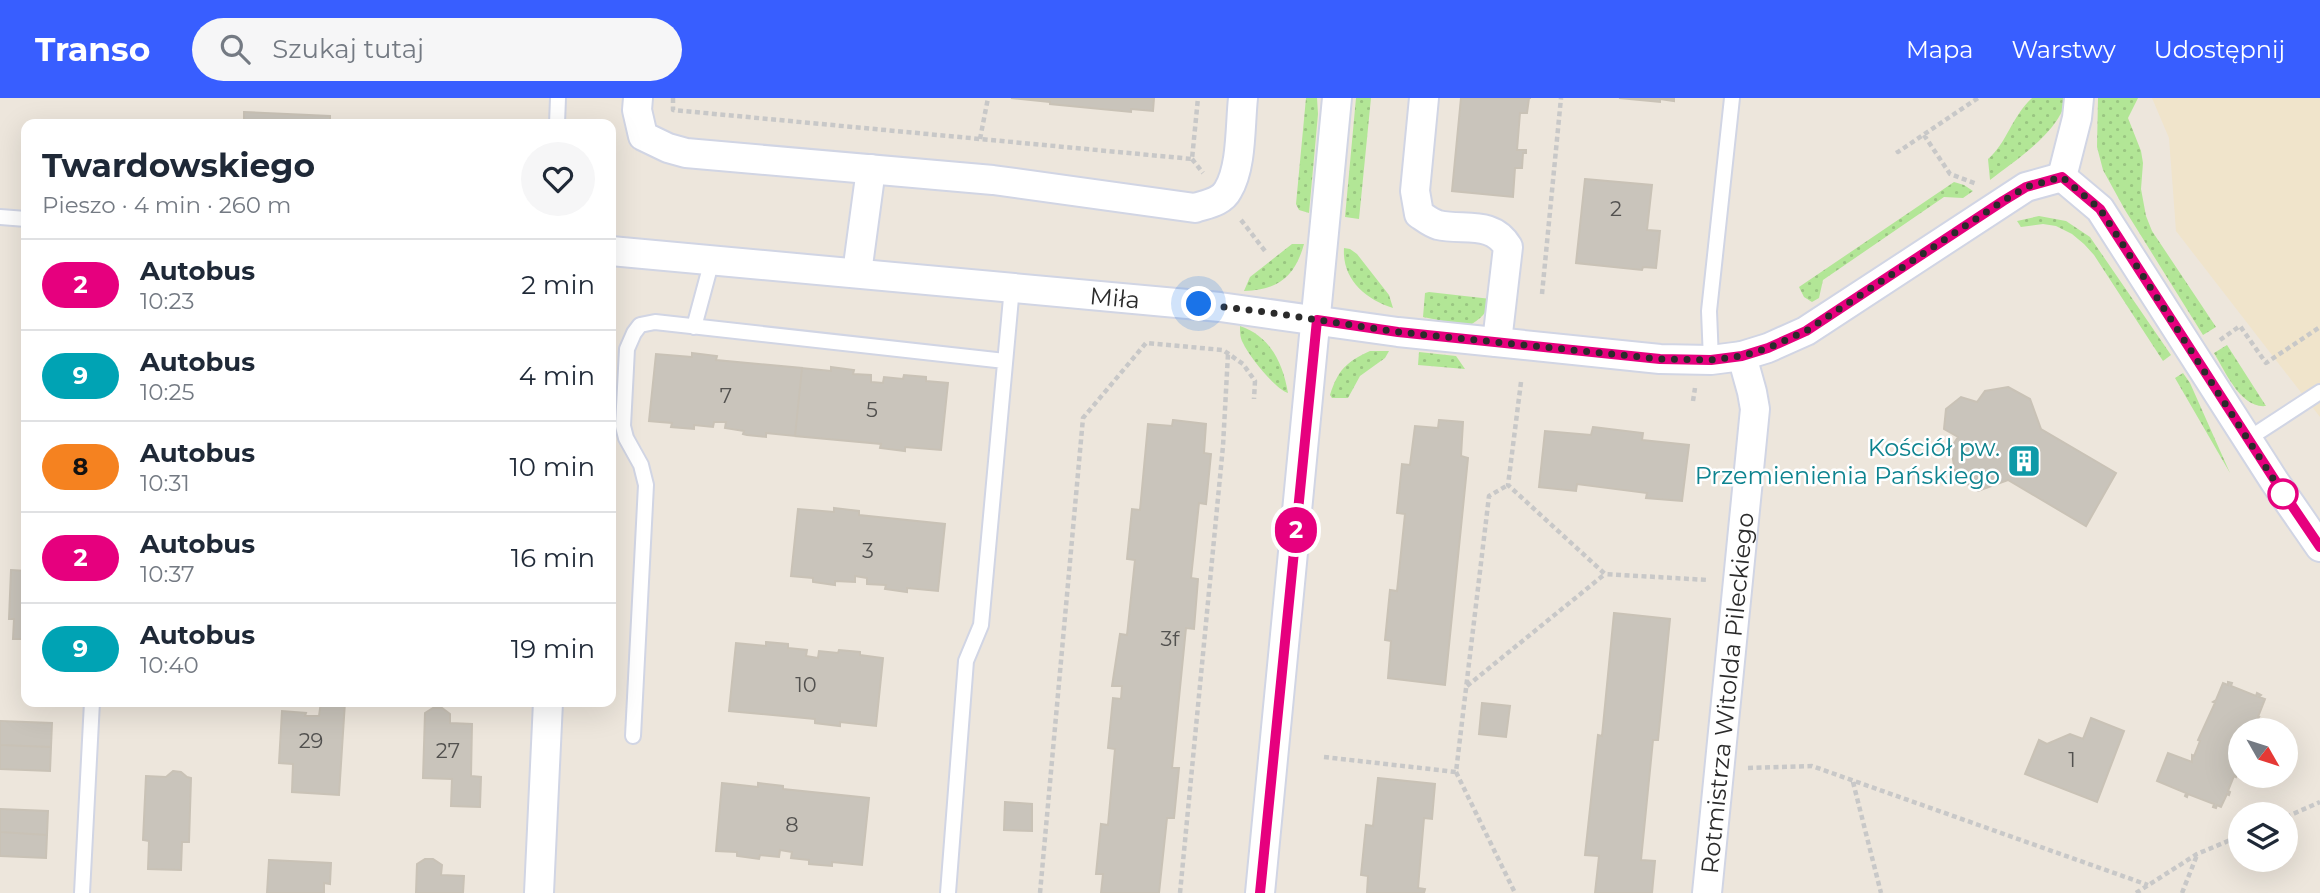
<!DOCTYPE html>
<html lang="pl">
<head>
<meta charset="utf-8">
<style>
  body { margin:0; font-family:Montserrat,sans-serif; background:#f6f6f7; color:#1f2937; height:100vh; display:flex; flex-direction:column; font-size:26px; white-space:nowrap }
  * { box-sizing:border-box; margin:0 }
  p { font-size:23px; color:#747a83 }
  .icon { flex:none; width:38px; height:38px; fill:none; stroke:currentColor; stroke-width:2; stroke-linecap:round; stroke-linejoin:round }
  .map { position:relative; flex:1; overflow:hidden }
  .drawer { position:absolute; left:21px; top:21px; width:595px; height:588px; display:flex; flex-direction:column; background:#fff; border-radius:14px; box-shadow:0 7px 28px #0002 }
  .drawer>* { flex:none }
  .badge { padding:0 14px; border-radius:23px; font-size:24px; line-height:46px }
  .needle { width:46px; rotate:129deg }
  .tools { position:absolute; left:2228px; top:620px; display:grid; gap:14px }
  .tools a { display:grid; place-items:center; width:70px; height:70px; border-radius:50%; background:#fff; box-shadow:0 7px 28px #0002; font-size:35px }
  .you { position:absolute; width:35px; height:35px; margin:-18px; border:5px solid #fff; border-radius:50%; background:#1a73e8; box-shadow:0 0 0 10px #1a73e833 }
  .map>.badge { position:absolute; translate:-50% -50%; box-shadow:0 0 0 4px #fff }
  .round { display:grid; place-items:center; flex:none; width:74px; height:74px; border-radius:37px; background:#f6f6f7 }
  .summary { display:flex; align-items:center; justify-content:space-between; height:119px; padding:0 21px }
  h1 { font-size:33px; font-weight:700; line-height:52px }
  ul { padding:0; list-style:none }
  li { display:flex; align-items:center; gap:21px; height:91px; padding:0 21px; border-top:2px solid #e0e1e3 }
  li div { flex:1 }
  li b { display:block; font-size:26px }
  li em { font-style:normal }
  li .badge { min-width:77px; font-weight:700; text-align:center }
  header { display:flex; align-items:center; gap:42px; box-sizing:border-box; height:98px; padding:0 35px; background:#385eff; color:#fff }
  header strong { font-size:33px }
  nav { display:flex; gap:38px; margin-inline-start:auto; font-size:24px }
  .search { width:490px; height:63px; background:#f6f6f7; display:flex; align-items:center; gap:18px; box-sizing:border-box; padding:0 24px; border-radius:38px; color:#747a83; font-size:26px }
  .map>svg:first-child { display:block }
  .education { fill:#f0e4cb }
  .grass { fill:url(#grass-dots) }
  .building { fill:#c9c4bb; stroke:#c9c2b6; stroke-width:2 }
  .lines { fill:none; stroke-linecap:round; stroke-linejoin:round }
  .service-casing { stroke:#d1d5e4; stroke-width:18 }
  .minor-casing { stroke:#d1d5e4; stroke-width:32 }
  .path { stroke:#c8c8c8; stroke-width:4.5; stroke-dasharray:5 3.5; stroke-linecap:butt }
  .service { stroke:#fff; stroke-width:14 }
  .minor { stroke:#fff; stroke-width:28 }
  .line-casing { stroke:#fff; stroke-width:16 }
  .line { stroke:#e6007e; stroke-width:10 }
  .walk { stroke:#2b2b2b; stroke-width:7; stroke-dasharray:0 12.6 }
  .stop-dot { fill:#fff; stroke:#e6007e; stroke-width:3.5 }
  .labels { text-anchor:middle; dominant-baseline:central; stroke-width:5; stroke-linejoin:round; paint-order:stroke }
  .number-label { font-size:21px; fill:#52514f }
  .street-label { font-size:24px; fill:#2b2b2b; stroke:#fff }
  .culture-label { font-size:24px; fill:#0d838f; stroke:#fff; text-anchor:end }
</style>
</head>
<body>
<header>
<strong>Transo</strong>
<div class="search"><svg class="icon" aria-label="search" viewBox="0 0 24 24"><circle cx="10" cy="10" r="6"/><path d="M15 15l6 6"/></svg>Szukaj tutaj</div>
<nav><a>Mapa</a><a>Warstwy</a><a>Udostępnij</a></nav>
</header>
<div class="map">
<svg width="2320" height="795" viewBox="0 0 2320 795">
  <defs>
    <pattern id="grass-dots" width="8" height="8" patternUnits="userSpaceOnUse" patternTransform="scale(1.75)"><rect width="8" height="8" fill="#b2e696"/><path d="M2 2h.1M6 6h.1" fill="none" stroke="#99c581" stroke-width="1.8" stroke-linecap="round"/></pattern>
  </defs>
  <rect width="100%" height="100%" fill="#ede6dc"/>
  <!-- education -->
  <path class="education" d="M2152 0H2320V319L2176 133 2169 40Z"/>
  <!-- grass -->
  <path class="grass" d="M1306 0H1317L1318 16 1309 115 1299 112 1296 106Z
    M1356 0H1371L1359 121 1345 119Z
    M2032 0H2066C2062 32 2015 63 1990 82L1988 61C2007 45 2012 18 2032 0Z
    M2098 0H2138L2128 20 2141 53 2143 65 2141 91 2146 118 2152 133 2216 229 2203 237 2125 112 2103 72 2097 49Z
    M1954 84 1964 87 1973 93 1963 100 1944 99 1823 182 1819 200 1812 204 1804 199 1799 189Z
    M2039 118 2066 123 2090 139 2171 257 2163 263 2094 157 2084 146 2072 136 2056 128 2043 126 2021 129 2017 123Z
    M1292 146H1304C1295 179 1278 192 1244 193L1250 179Z
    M1344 150 1350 151 1357 156 1389 197 1393 210C1365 201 1342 181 1344 150Z
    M1429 194 1491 201C1488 214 1480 222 1468 228L1423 219 1425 195Z
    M1240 228C1270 238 1283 265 1288 295 1275 291 1249 258 1243 245 1240 240 1240 234 1240 228Z
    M2227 247 2266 308C2241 311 2225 273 2214 255Z
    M1370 253H1389L1385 260 1360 278 1348 300H1332L1330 297C1338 272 1346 264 1370 253Z
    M1419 254 1456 258 1465 271 1418 267Z
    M2183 275 2190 285 2230 375 2175 280Z"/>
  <!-- building -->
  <path class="building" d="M1011 0H1154L1153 13 1131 11V14L1050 6V4Z
    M1461 0H1531H1529L1527 15H1520L1517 52H1526V55H1523L1522 70H1515L1513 99 1452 93Z
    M1619 0H1674V3L1660 1V4Z
    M244 14 330 18V26H244Z
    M1585 81 1652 87 1647 132 1660 133 1656 170 1643 169 1642 172 1576 165Z
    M692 255 717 258 716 262 802 270 795 338 766 335V339L747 337 743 336 744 333 725 330 726 324H714L713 329 694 327V331L671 329 672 325 649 323 656 256 692 259Z
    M831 269 854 272 853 276 871 277V284L883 285 884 279 903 281 904 277 926 279V283L948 285 941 352 905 349V353L880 350 881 346 795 338 802 270 831 273Z
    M2008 289 2030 301 2041 331 2116 375 2086 428 2008 382 1978 393 1956 379 1951 350 1958 339 1944 331 1946 311 1961 299 1977 304 1985 293Z
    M1173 322 1206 326 1204 355 1211 356 1206 406 1199 405 1191 480 1198 481 1194 531 1186 530 1172 670H1179L1174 720H1167L1159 795H1101L1103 776H1096L1101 726 1108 727 1115 651 1108 650 1113 600 1121 601 1122 588H1112L1120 536 1127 537 1135 462 1127 461 1132 411 1140 412 1148 326 1172 328Z
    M1439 322 1463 324 1461 358 1468 360 1445 587 1388 580 1391 543 1385 542 1390 492 1397 493 1405 416 1397 415 1402 366 1410 367 1415 328 1438 330Z
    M1593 329 1643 335 1642 342 1689 347 1682 403 1646 400 1647 395 1577 386 1576 393 1539 389 1545 333 1591 337Z
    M834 410 859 413V417L945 426 938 493 907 490V494L885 491 886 487 867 486V480L855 478V484L835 483V487L813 484V480L791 478 798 411 834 414Z
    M11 472 26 473V541H13L14 521H9Z
    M1614 515 1670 521 1658 642H1653L1641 762 1655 763 1652 795H1595L1599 758 1585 757 1598 637 1602 638Z
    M766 544 788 546V550L807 552 806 558 818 560 819 553 838 555 839 552 860 554V557L883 560 876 628 840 624V628L815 625V621L729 613 736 545 766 548Z
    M2228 584 2232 585 2231 588 2256 598 2257 595 2261 597 2259 599 2265 601 2258 619H2259L2252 632H2240V661L2235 675 2237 676 2236 679 2234 678 2228 693 2230 694 2229 697 2227 696 2221 709 2217 707 2216 710 2213 709 2214 706 2188 696 2187 699 2185 698 2186 695 2157 683 2168 655 2192 664V657L2194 658 2200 643 2198 642 2215 605 2213 604 2216 602 2223 585 2228 587Z
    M321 604H345L339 697 292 694 293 666 279 665 282 613 306 615 305 618H319Z
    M1482 605 1510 608 1506 639 1479 636Z
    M433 610H442L450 616V625L472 626 471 678 481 679 480 709 451 708 452 681 423 680 425 615Z
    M2091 620 2124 633 2097 704 2025 676 2039 642 2047 646 2070 636 2083 641Z
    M0 623 52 625 51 649 0 647Z
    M0 647 51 649 50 673 0 671Z
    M173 673 181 674 187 679 191 680 189 744H182L181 772 148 771 149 743 143 742 146 678 166 679Z
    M1378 680 1435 686 1432 721 1424 720 1418 790 1425 791 1424 795H1367L1368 778 1361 777 1366 727 1373 728Z
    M722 685 758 689V685L783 688V691L869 700 862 767 832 764V768L809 766V762L791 760 792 754 780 752 779 759 760 757 759 761 737 758V754L716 753Z
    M1005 704 1032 706V733L1004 732Z
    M0 711 48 713 47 737 0 734Z
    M0 734 47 737 46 760 0 758Z
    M425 761H433L442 767 441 777 464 778 463 795H416L417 766Z
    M269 762 331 765 330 786 324 785V795H267Z"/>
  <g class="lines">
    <defs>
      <path id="service" d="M557 26 558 0
        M0 119 26 121
        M694 229 712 162
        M1711 262 1709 213 1732 0
        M2248 341 2320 294
        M633 638 646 387 641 367 626 340 623 328 627 251 634 235 640 227 655 224 1005 263
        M82 795 92 604
        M948 795 966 563 981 527 1012 189"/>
      <g id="minor">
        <path d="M638 0 637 12 643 38 668 50 686 55 993 82 1195 110C1207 106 1222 104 1228 92 1242 69 1240 27 1243 0"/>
        <path d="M1424 0 1415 93 1419 116C1425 120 1431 125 1438 127 1464 133 1492 122 1508 149L1497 244"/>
        <path d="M2062 79 2100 111 2275 384 2320 449"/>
        <path d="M2062 79 2077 20 2079 0"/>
        <path id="s1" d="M611 153 1220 209 1398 234 1660 261 1711 262 1742 258 1768 250 1806 233 2026 89 2062 79"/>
        <path d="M857 175 871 71"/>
        <path d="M539 795 548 604"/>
        <path d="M1260 795 1337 0"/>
        <path id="s2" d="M1707 795 1755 311 1752 294 1742 258"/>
      </g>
    </defs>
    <!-- service casing -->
    <use href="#service" class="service-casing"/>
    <!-- minor casing -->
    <use href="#minor" class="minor-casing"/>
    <!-- path -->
    <path class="path" d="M673 0V12L1192 61 1198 0
      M1924 37 1950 76 1977 86
      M980 41 988 0
      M1897 52 1898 54 1978 0
      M1192 61 1203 75
      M1241 122 1265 153
      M1542 196 1561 0
      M2220 242 2240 228 2266 265 2320 229
      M1521 284 1508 387 1605 476 1708 482
      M1693 303 1695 290
      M1467 588 1605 476
      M1324 659 1456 674 1489 398 1508 387
      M1748 670 1812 668 2148 787
      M1456 674 1515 795
      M1853 684 1881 795
      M2286 719 2320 704
      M1040 795 1083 320 1146 245 1223 252 1243 266 1255 283 1254 301
      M1180 795 1223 348 1228 256
      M2136 795 2197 756 2240 738
      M2182 795 2197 757"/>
    <!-- service -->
    <use href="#service" class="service"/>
    <!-- minor -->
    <use href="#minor" class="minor"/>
  </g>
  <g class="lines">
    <defs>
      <path id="line" d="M1260 795 1317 222 1398 234 1660 261 1711 262 1742 258 1768 250 1806 233 2003 103 2026 89 2062 79 2100 111 2276 384 2320 449"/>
    </defs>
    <!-- line casing -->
    <use href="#line" class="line-casing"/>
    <!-- line -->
    <use href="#line" class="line"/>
    <!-- walk -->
    <path class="walk" d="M1199 206 1266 214 1398 234 1660 261 1711 262 1742 258 1768 250 1806 233 2003 103 2026 89 2062 79 2100 111 2283 396"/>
  </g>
  <!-- icons -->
  <defs>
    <symbol id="building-square" viewBox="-11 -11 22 22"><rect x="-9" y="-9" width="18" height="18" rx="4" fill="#0f9aa8" stroke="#fff"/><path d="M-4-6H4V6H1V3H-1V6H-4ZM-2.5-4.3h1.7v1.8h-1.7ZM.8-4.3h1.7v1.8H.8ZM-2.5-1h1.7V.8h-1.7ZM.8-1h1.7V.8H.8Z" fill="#fff"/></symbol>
  </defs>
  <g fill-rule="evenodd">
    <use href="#building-square" x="2005" y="344" width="38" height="38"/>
  </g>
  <!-- markers -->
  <circle class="stop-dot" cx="2283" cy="396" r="14"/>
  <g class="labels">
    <!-- number labels -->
    <g class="number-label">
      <text x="1616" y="110">2</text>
      <text x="726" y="297">7</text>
      <text x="872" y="311">5</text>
      <text x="868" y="452">3</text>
      <text x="1170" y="540">3f</text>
      <text x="806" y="586">10</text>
      <text x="311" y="642">29</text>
      <text x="448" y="652">27</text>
      <text x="2072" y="661">1</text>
      <text x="792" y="726">8</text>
    </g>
    <!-- street labels -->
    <g class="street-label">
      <text stroke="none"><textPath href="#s1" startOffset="506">Miła</textPath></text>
      <text stroke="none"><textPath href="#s2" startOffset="201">Rotmistrza Witolda Pileckiego</textPath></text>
    </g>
    <!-- culture labels -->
    <g class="culture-label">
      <text x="2000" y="349">Kościół pw.<tspan x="2000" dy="28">Przemienienia Pańskiego</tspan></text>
    </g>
  </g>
</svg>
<div class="tools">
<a><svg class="needle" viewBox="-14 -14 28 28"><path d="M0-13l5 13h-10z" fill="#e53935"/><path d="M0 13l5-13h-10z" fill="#747a83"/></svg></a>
<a><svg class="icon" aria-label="layers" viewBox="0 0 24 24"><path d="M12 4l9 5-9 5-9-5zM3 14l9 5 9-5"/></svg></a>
</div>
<div class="you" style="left:1199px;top:206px"></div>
<b class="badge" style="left:1296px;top:432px;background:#e6007e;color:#fff">2</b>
<section class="drawer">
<div class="summary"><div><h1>Twardowskiego</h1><p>Pieszo · 4 min · 260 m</p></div><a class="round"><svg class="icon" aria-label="heart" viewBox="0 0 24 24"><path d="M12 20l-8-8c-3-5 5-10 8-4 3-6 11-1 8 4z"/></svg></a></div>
<ul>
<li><span class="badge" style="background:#e6007e;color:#fff">2</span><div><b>Autobus</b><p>10:23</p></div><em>2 min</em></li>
<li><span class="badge" style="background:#00a3b4;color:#fff">9</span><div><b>Autobus</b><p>10:25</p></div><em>4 min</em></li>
<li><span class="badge" style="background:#f58220;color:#111">8</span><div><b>Autobus</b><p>10:31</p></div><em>10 min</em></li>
<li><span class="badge" style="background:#e6007e;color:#fff">2</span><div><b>Autobus</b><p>10:37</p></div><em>16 min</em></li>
<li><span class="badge" style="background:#00a3b4;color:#fff">9</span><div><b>Autobus</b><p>10:40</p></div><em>19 min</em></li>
</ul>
</section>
</div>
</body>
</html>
